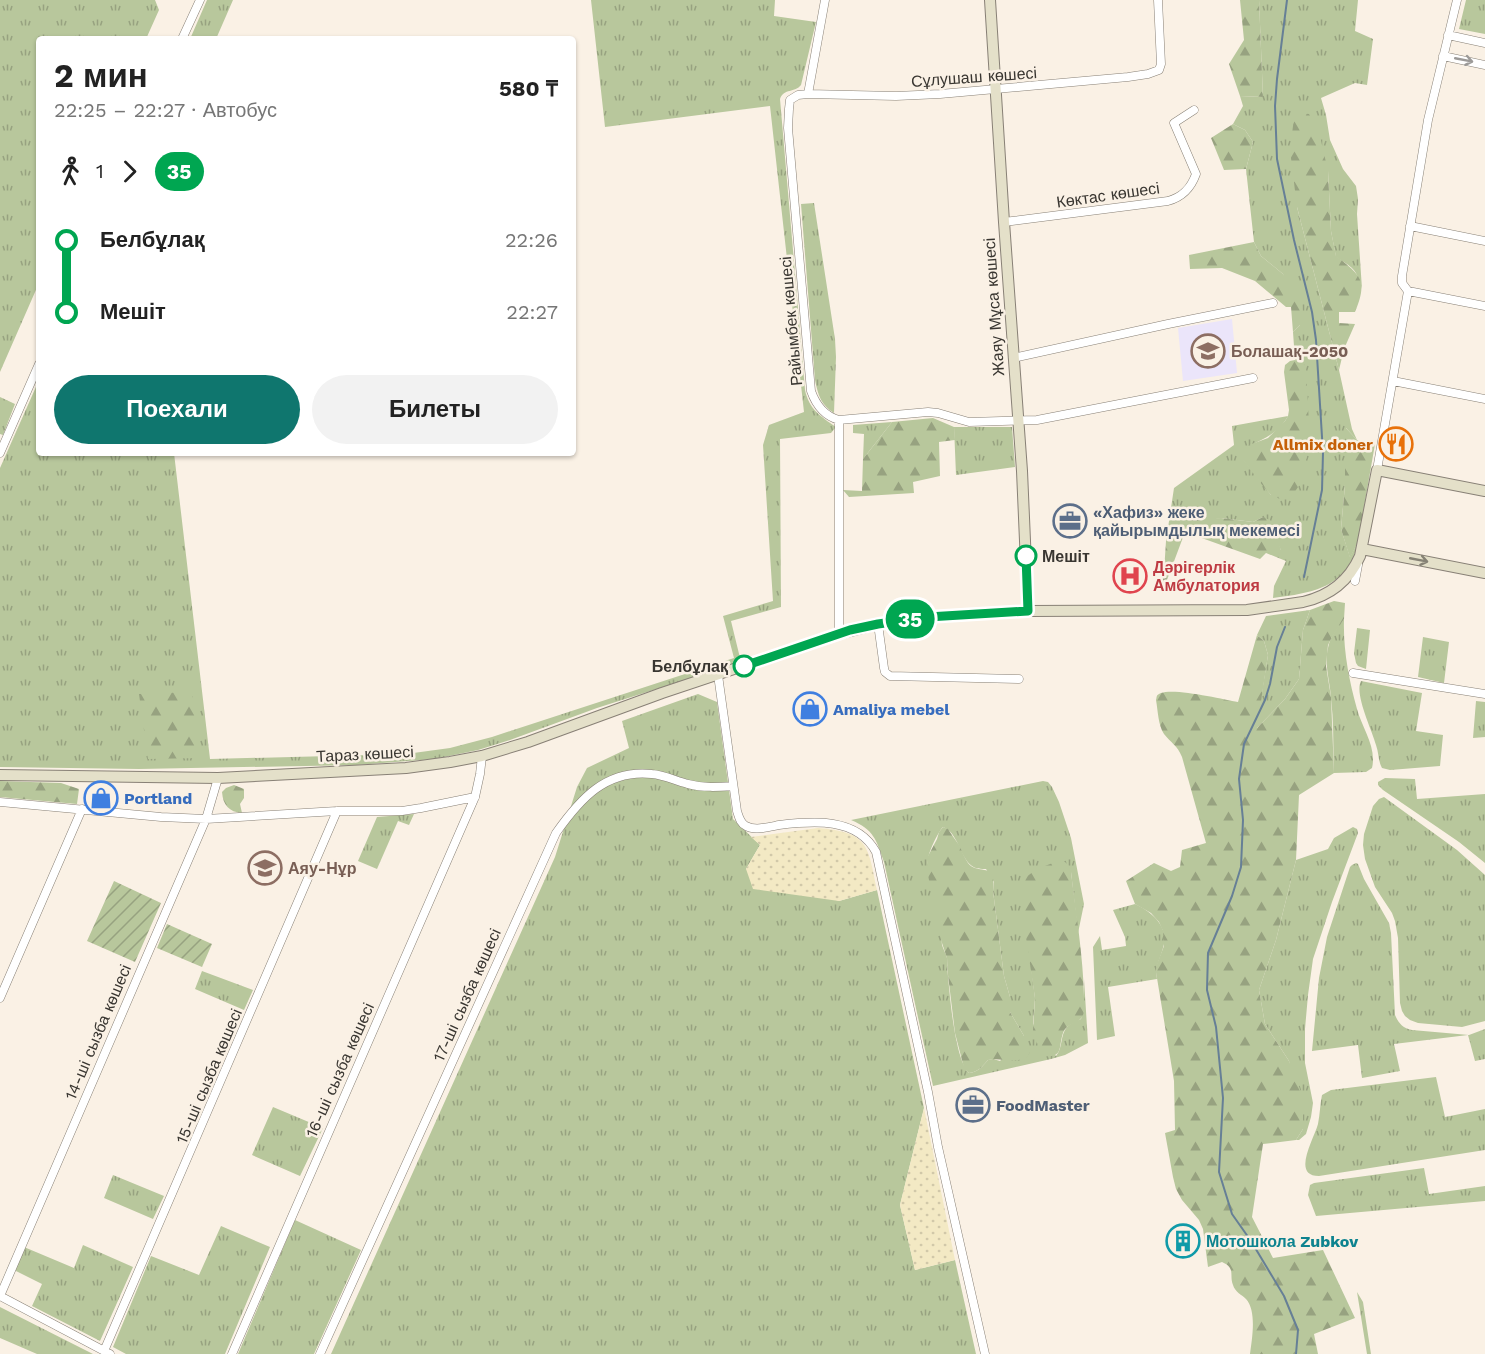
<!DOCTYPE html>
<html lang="ru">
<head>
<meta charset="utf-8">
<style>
  body { margin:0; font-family:"Work Sans",sans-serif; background:#f2f2f2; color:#222; height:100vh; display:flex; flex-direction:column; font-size:22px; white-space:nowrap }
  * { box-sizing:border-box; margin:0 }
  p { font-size:20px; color:#767676 }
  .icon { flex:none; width:33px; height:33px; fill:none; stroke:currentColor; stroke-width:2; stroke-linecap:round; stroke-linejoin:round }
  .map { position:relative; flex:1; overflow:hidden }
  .drawer { position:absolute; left:36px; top:36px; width:540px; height:420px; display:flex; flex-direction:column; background:#fff; border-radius:6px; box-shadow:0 2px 4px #0004 }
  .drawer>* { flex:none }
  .badge { padding:0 12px; border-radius:20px; font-size:21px; line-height:39px }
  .map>.badge { position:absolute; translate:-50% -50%; box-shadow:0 0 0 3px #fff }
  .legs { display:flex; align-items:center; gap:9px; height:66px; padding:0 18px; font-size:20px }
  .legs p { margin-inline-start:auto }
  .head { display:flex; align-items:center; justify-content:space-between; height:102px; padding:0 18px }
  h1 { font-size:33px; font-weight:700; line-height:45px }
  .button { display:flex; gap:12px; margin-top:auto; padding:12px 18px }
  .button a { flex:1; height:69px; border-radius:36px; background:#0f766e; color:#fff; font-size:24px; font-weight:700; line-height:69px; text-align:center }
  .button a+a { background:#f2f2f2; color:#222 }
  ul { padding:0 18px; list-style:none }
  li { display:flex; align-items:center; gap:21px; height:72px; font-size:22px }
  li i { display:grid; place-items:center; width:9px; height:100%; margin:0 8px; background:currentColor }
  li i::after { content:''; width:15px; height:15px; margin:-8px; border:4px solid; border-radius:50%; background:#fff }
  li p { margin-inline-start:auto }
  li:first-child i { background:linear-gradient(#0000 50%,currentColor 0) }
  li:last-child i { background:linear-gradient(currentColor 50%,#0000 0) }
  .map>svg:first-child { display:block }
  .education { fill:#ebe5fa }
  .grass { fill:url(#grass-tufts); fill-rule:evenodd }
  .forest { fill:url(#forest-firs) }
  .sand { fill:url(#sand-dots) }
  .garden { fill:url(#garden-furrows) }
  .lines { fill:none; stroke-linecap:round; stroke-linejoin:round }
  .stream { stroke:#667f96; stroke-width:2 }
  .street-casing { stroke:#888076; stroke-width:9 }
  .secondary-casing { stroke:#888076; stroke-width:12 }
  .street { stroke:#fff; stroke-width:8 }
  .secondary { stroke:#e4e0c9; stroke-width:10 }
  .oneway { stroke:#9c9a98 }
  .oneway2 { stroke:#868275 }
  .line-1-casing { stroke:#fff; stroke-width:14 }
  .line-1 { stroke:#00a651; stroke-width:9 }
  .stop-1-dot { fill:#fff; stroke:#00a651; stroke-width:3 }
  .labels { text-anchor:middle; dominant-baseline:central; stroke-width:5; stroke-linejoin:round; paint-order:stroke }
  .street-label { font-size:16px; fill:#393631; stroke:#faf1e5 }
  .education-label { font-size:16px; font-weight:bold; fill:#785e54; stroke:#faf1e5; text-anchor:start }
  .food-label { font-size:16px; font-weight:bold; fill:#c56008; stroke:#faf1e5; text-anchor:end }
  .service-label { font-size:16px; font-weight:bold; fill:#4e5e75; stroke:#faf1e5; text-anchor:start }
  .stop-label { font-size:16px; font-weight:bold; fill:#393631; stroke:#faf1e5; text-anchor:start }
  .health-label { font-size:16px; font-weight:bold; fill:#be3a42; stroke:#faf1e5; text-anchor:start }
  .shop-label { font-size:16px; font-weight:bold; fill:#366cbe; stroke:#faf1e5; text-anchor:start }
  .culture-label { font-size:16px; font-weight:bold; fill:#0d838f; stroke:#faf1e5; text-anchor:start }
</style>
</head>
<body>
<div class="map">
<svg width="1485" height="1354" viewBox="0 0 1485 1354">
  <defs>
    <pattern id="grass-tufts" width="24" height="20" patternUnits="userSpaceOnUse" patternTransform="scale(1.5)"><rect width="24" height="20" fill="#b8c79c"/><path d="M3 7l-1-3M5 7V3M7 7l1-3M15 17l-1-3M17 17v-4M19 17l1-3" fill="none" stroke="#97a280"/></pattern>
    <pattern id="forest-firs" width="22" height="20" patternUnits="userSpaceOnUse" patternTransform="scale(1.5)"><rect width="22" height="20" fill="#b8c79c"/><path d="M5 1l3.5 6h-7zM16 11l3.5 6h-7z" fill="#97a280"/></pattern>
    <pattern id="sand-dots" width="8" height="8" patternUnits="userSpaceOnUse" patternTransform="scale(1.5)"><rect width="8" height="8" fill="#f3e9c4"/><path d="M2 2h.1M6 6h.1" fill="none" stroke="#d1c8a9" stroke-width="1.8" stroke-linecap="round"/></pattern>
    <pattern id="garden-furrows" width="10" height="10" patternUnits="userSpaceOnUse" patternTransform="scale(1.5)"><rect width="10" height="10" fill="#b8c79c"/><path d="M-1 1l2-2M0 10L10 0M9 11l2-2" fill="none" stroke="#97a280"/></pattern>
  </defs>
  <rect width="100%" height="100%" fill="#faf1e5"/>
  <!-- education -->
  <path class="education" d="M1232 319 1237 373 1183 381 1178 328Z"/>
  <!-- grass -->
  <path class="grass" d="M0 0H155L159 10 146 39H39V283L0 372Z
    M207 0H233L216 39H190Z
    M591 0H775L774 16 816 22 801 85C795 93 784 88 780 99L805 390C809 409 820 416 836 427L831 433 780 439 781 607 731 621 741 662 597 708 510 740 478 750 434 759 357 765 139 769 0 767V468L39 380V453H174L210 759 406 754 450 748 492 737 734 658 723 616 773 601 763 445 769 425 804 412 770 106 605 127Z
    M1259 0H1358L1355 31 1373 39 1367 85 1355 83 1321 98 1326 115 1330 140 1343 169 1356 186 1358 199 1357 214 1362 289C1356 268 1353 268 1336 257L1331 231 1328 171 1297 207 1339 370 1352 429 1357 440 1346 428 1345 485 1341 529 1350 557 1358 542C1348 588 1312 593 1273 598L1274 586 1286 561 1281 559V550L1263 517 1253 522 1221 518 1171 527 1166 541 1174 488 1234 445 1232 426 1288 416C1280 432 1264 439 1249 446L1243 459 1271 495 1303 363 1295 360 1293 332 1300 325 1283 274 1261 256 1254 242 1246 169 1253 142 1245 130 1233 124 1243 106 1240 96 1263 97Z
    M1466 0H1485V34L1459 29Z
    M814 203 835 339 836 357 834 413C821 405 818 395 815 380L801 204Z
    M0 397 15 404 3 435 0 434Z
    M892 422 863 459 864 434 853 433V425Z
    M954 427H1012L1015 467 956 475Z
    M1310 610 1303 630 1299 679 1285 699 1256 729 1268 655 1264 641 1257 635 1266 616Z
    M1344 619C1343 650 1349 680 1357 709 1362 728 1377 747 1372 768L1366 772 1334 773C1333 748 1334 723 1331 698 1330 681 1324 665 1328 648 1330 637 1337 628 1344 619Z
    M1357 628 1370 630 1366 669 1358 666 1356 663 1354 653Z
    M1423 637 1449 642 1444 683 1418 677Z
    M1361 681 1422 693 1416 731 1443 735 1440 766 1390 770 1382 768C1378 761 1379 753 1376 745 1372 730 1354 694 1361 681Z
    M698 694 717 702 733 819 760 845 746 869 839 901 877 890 924 1108 900 1205 915 1270 955 1260 976 1354H331L555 857 577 787 587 768 629 748 622 721Z
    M1476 701 1485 702V737L1473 738Z
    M1385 778 1415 779 1417 799 1485 794V863L1459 842 1383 790 1378 785V782Z
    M1043 781 1048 782 1052 787 1059 802 1071 838 1084 904 1078 933 1071 872 1029 951 1035 998 1033 1024 1056 1056C1063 1048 1060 1035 1067 1027 1071 1023 1076 1021 1081 1019L1084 1009V979L1088 1043 1065 1055 1051 1059 933 1086 884 862C876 839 874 830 851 820ZM943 827C958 832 960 858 972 866 976 869 981 869 986 869L994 882 993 891 1004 976 1010 997V1012L1024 1036 1000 1061 993 1059 988 1060C982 1067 978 1072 969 1073 955 1059 950 998 948 976 947 970 948 963 947 958 946 953 943 949 942 945 941 939 944 933 943 927 939 903 927 886 928 860 928 853 938 832 943 827Z
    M1384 797 1457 850 1485 875V1021L1462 1027 1418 1023 1410 1020 1405 1016 1402 1011 1400 1003 1398 938 1395 921 1392 913 1375 887 1365 859 1363 845 1364 834 1373 806 1379 799Z
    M414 814 409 825 398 821 377 869 358 861 377 817Z
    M1353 827 1357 829 1358 833 1332 902 1313 959 1308 995 1305 1029V1063L1313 1103 1311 1117 1306 1134 1299 1140H1296L1303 1129 1289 1061 1265 1024 1259 990 1276 940 1296 860 1328 849 1334 838Z
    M1356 863 1358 864 1364 879 1389 923 1391 933 1395 1015C1399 1024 1403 1028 1412 1030L1469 1035 1485 1029V1059L1475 1061 1468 1035 1394 1044 1400 1071 1362 1078 1358 1045 1312 1051 1319 978 1327 937 1350 867 1352 865Z
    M1135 904C1152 912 1170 927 1163 948 1160 960 1155 965 1157 979L1108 987 1115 1036 1097 1040 1093 947 1100 936 1102 950 1126 946 1125 937 1113 910Z
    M202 971 253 990 244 1010 195 989Z
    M1436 1077 1445 1117 1485 1109V1150L1319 1176C1291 1176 1314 1139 1318 1124 1320 1114 1320 1104 1322 1095L1331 1090Z
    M273 1107 323 1128 300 1176 252 1155Z
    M1424 1168 1429 1194 1485 1186V1201L1316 1216 1308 1195 1310 1185 1314 1183Z
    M113 1175 164 1196 153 1219 104 1198Z
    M295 1220 361 1250 314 1354H238Z
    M221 1226 270 1247 225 1354H126L113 1347 151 1256 199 1275Z
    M83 1245 133 1267 100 1341 32 1306 42 1284 14 1270 24 1247 74 1268Z
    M1357 1292 1363 1302 1371 1354H1367Z
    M0 1307 93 1354H37L0 1338Z"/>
  <!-- forest -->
  <path class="forest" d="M1240 0H1259L1263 97 1240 96 1229 64 1244 40Z
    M1299 113 1309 114 1319 132 1328 171 1331 231 1336 256C1361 275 1368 281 1355 312H1339V323L1355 324 1344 349 1339 370 1297 207 1290 150 1294 118Z
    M1233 124 1245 130 1253 142 1246 169 1224 170 1211 138Z
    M1254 242 1261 256 1283 274 1302 302 1303 317 1300 325 1293 332 1291 307H1286L1255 281 1222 268 1190 269 1189 255Z
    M1295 360 1303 363 1306 367 1310 444 1300 484 1294 493 1280 499 1271 495 1263 486 1243 460V454L1249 445 1268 438 1285 421 1288 416 1289 410 1284 372 1285 365 1290 361Z
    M933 418 954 427 955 440 939 442 940 476 913 482 914 493 849 497 843 490 862 491 863 459 892 422Z
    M1345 427 1357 440 1375 444 1358 542 1350 558 1341 529 1345 485Z
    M1263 517 1270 520 1281 550V559L1266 553 1260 559 1185 532 1167 580 1160 593 1164 572 1166 541 1171 527 1185 520 1221 518 1253 522Z
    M1334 601 1345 603 1344 619 1332 637 1328 645 1327 655 1326 666 1331 697 1334 773 1299 795 1296 860 1276 940 1259 990 1265 1024 1289 1061 1303 1097V1129L1296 1140 1263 1144 1252 1217 1273 1258 1323 1250 1355 1318 1314 1334 1318 1354H1250C1252 1339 1257 1311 1246 1299 1242 1295 1235 1292 1233 1285 1229 1275 1236 1268 1222 1262L1208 1267 1203 1229 1199 1220 1182 1200 1176 1189 1173 1177 1165 1133 1175 1130 1174 1081 1156 972 1157 964 1164 946 1163 931 1159 922 1151 913 1135 904 1126 881 1154 863 1171 871 1180 867 1182 850 1206 843 1182 757C1177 745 1171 743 1164 734 1158 725 1158 711 1156 700 1157 696 1156 695 1161 693 1175 688 1222 699 1238 702L1257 635 1264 641 1268 655 1257 728 1285 699 1299 679 1303 630 1310 610Z
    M192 692 200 758 148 759 139 694Z
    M0 781 61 783 79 789 77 804 0 797Z
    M234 785 244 789V798L240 804 242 813C229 812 223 805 222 792L226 788Z
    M943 827 948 829C951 834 955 839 959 845 962 851 964 857 968 863 978 876 997 860 993 891L1004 976 1010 997V1012L1024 1036 1030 1052 1026 1058C1010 1064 1001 1057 988 1060 982 1067 978 1072 969 1073L964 1068 955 1033 948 975 947 958 942 943V924L931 890 928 875V856L937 839 939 832Z
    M1058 861C1067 861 1068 864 1071 872 1076 914 1083 955 1084 997 1084 1002 1085 1010 1083 1015 1080 1024 1067 1022 1063 1033 1058 1048 1064 1058 1043 1056L1040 1052 1033 1030 1035 998 1019 890 1022 880 1037 869Z"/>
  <!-- sand -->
  <path class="sand" d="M818 828C869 832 868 846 877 890L839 901 753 889 746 869 760 845 751 837Z
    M924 1108 955 1260 915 1270 900 1205Z"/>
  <!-- garden -->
  <path class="garden" d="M114 881 161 903 135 962 87 941Z
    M167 924 212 944 202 967 157 948Z"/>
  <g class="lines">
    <!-- stream -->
    <path class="stream" d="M1287 0 1277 79 1275 106 1277 159 1294 240 1312 312 1316 340 1323 453 1322 490 1304 577
      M1285 627 1277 647 1270 684 1265 700 1244 744 1239 779 1243 820 1241 867 1232 896 1208 953 1207 990 1216 1027 1223 1098 1219 1172 1232 1214 1251 1241 1284 1296 1298 1330 1296 1354"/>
    <defs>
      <path id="street" d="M1158 0 1161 64 1159 70 1148 74 1128 77 940 94 896 96 808 94 798 95 790 100 789 109 788 128 811 391C816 405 824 416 839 420L928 412 938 413 969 422 1037 420 1253 378
        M1448 35 1485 43
        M182 39 200 0
        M1443 56 1485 65
        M808 94 825 0
        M1004 222 1168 201C1183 197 1191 188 1196 174L1174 123 1194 110
        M1410 226 1485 241
        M1408 291 1485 306
        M1013 358 1168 324 1273 303
        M1393 381 1485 399
        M0 453 39 364
        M1377 470 1408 291 1402 283V276L1428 120 1457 0
        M1355 581 1358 565
        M878 624 884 668 885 672 890 676 1019 679
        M839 634V420
        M1353 673 1485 694
        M718 675 737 811C739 817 740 823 746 826 755 831 769 827 779 825 813 821 857 817 876 852L928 1092 938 1147 985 1354
        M0 802 161 817 206 819 337 811H402L421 808 475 797
        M0 998 82 809
        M0 1296 206 819 218 778
        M0 1296 110 1354
        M104 1351 337 811
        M232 1354 475 797 480 774 482 756
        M320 1354 556 833C580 799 606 769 652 774 664 775 676 781 688 784 703 788 718 787 733 786"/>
      <path id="secondary" d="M990 0 1004 222 1022 471 1028 611
        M1362 549 1485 573
        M0 775 218 778 406 768 450 762 482 756 528 742 662 693 839 634 878 624 928 617 1028 611 1247 610 1303 602C1329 596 1349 581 1360 556L1377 470 1485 491"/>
    </defs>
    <!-- street casing -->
    <use href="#street" class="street-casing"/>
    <!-- secondary casing -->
    <use href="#secondary" class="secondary-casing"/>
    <!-- street -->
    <use href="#street" class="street"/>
    <!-- secondary -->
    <use href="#secondary" class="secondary"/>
  </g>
  <!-- one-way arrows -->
  <defs><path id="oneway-shaft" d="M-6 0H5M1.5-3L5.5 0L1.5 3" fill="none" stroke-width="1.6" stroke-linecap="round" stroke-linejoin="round" transform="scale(1.5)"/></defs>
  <use class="oneway" href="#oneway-shaft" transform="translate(1464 60) rotate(11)"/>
  <use class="oneway2" href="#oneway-shaft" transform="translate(1419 560) rotate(11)"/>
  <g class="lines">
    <defs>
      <path id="line-1" d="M744 666 850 630 878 624 928 617 1028 611 1026 556"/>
    </defs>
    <!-- line-1 casing -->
    <use href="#line-1" class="line-1-casing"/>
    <!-- line-1 -->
    <use href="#line-1" class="line-1"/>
  </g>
  <!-- icons -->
  <defs>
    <symbol id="school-ring" viewBox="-11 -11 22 22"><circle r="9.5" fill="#faf1e5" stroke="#8d6e63" stroke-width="1.5"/><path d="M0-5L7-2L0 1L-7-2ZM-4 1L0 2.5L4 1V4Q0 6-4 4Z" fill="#8d6e63"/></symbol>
    <symbol id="restaurant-ring" viewBox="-11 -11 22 22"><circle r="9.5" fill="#faf1e5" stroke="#e8710a" stroke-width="1.5"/><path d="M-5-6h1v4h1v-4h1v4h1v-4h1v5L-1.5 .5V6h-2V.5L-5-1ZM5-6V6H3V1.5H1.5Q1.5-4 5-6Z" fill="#e8710a"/></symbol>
    <symbol id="office-ring" viewBox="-11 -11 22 22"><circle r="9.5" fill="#faf1e5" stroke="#5c6f8a" stroke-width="1.5"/><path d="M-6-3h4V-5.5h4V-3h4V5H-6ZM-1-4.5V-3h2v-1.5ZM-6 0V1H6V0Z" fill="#5c6f8a"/></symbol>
    <symbol id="hospital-ring" viewBox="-11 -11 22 22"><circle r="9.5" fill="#faf1e5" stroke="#e0444e" stroke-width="1.5"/><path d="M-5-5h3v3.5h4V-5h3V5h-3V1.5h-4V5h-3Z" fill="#e0444e"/></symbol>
    <symbol id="shop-ring" viewBox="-11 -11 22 22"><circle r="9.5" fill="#faf1e5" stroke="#3f7fe0" stroke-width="1.5"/><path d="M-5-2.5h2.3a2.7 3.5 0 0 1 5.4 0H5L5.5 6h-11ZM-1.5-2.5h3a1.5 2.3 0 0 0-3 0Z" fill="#3f7fe0"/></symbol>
    <symbol id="building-ring" viewBox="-11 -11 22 22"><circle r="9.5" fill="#faf1e5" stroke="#0f9aa8" stroke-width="1.5"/><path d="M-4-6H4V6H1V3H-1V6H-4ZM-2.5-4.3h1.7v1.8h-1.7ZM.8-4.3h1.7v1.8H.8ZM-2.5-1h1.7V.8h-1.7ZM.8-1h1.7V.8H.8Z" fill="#0f9aa8"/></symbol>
  </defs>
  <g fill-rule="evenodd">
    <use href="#school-ring" x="1189" y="332" width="38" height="38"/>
    <use href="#restaurant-ring" x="1377" y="425" width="38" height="38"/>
    <use href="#office-ring" x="1051" y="502" width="38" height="38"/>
    <use href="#hospital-ring" x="1111" y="557" width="38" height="38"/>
    <use href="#shop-ring" x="791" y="690" width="38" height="38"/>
    <use href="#shop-ring" x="82" y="779" width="38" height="38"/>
    <use href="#school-ring" x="246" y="849" width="38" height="38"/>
    <use href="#office-ring" x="954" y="1086" width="38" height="38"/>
    <use href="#building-ring" x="1164" y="1222" width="38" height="38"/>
  </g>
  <!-- markers -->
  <g class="stop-1-dot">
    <circle cx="1026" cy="556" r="10"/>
    <circle cx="744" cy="666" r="10"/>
  </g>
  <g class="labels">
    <!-- street labels -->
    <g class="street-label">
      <text transform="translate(974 77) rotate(-4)">Сұлушаш көшесі</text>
      <text transform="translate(1108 195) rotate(-8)">Көктас көшесі</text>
      <text transform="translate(994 307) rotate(-94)">Жаяу Мұса көшесі</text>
      <text transform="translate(791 321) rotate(-95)">Райымбек көшесі</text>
      <text transform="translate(365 754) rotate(-3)">Тараз көшесі</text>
      <text transform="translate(467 995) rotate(-66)">17-ші сызба көшесі</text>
      <text transform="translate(98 1032) rotate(-67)">14-ші сызба көшесі</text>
      <text transform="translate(340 1070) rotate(-66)">16-ші сызба көшесі</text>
      <text transform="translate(209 1076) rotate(-67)">15-ші сызба көшесі</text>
    </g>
    <!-- education labels -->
    <g class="education-label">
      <text x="1231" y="351">Болашақ-2050</text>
      <text x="288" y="868">Аяу-Нұр</text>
    </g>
    <!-- food labels -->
    <g class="food-label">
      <text x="1373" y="444">Allmix doner</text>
    </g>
    <!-- service labels -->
    <g class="service-label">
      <text x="1093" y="512">«Хафиз» жеке<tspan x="1093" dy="18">қайырымдылық мекемесі</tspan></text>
      <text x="996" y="1105">FoodMaster</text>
    </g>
    <!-- stop labels -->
    <g class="stop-label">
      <text x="1042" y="556">Мешіт</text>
      <text x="728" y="666" text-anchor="end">Белбұлақ</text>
    </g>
    <!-- health labels -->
    <g class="health-label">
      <text x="1153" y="567">Дәрігерлік<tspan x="1153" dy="18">Амбулатория</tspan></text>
    </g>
    <!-- shop labels -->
    <g class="shop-label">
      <text x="833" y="709">Amaliya mebel</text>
      <text x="124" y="798">Portland</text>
    </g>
    <!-- culture labels -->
    <g class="culture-label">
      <text x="1206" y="1241">Мотошкола Zubkov</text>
    </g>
  </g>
</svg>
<b class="badge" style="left:910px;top:619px;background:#00a651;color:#fff">35</b>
<section class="drawer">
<div class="head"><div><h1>2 мин</h1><p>22:25 – 22:27 · Автобус</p></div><b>580 ₸</b></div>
<div class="legs"><svg class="icon" aria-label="walk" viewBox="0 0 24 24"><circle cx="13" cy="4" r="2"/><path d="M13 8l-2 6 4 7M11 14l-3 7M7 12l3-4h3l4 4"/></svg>1<svg class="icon" aria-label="forward" viewBox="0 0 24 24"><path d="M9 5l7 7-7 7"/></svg><b class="badge" style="background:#00a651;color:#fff">35</b></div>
<ul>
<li><i style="color:#00a651"></i><b>Белбұлақ</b><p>22:26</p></li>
<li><i style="color:#00a651"></i><b>Мешіт</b><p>22:27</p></li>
</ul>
<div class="button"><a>Поехали</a><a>Билеты</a></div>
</section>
</div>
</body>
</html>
